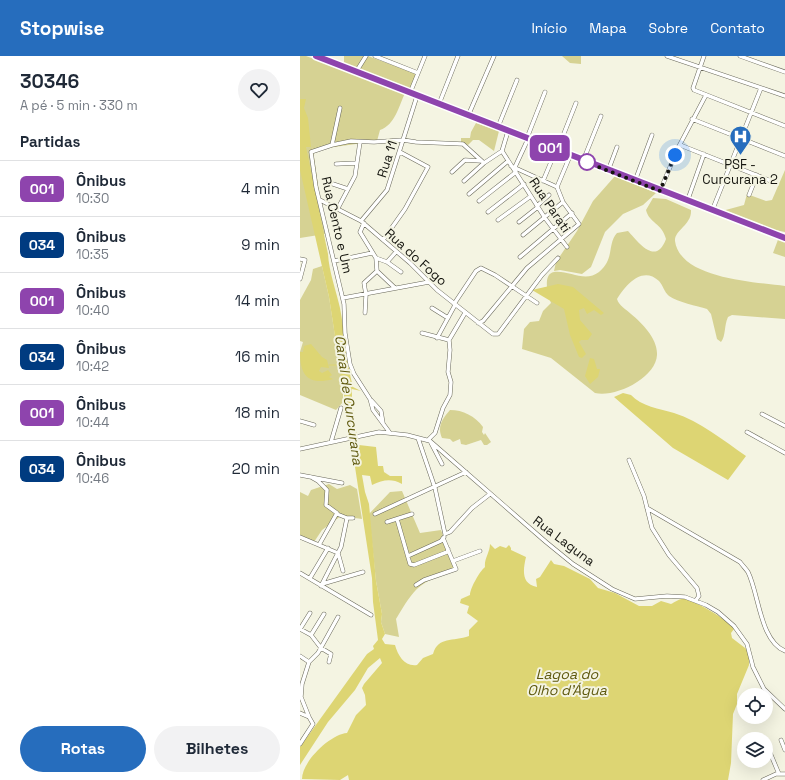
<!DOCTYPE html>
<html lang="pt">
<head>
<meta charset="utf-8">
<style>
  body { margin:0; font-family:"Space Grotesk",sans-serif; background:#f2f2f3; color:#1f2937; height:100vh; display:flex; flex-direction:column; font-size:15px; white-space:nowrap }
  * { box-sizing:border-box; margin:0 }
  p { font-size:13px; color:#747a83 }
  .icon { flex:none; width:22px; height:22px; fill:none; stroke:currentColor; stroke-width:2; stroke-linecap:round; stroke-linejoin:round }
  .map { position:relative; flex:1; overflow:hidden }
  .panel { display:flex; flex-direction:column; background:#fff; width:300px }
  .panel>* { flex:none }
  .badge { padding:0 8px; border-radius:6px; font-size:14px; line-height:26px }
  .tools { position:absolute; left:437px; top:632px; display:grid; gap:8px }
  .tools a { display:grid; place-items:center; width:36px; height:36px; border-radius:50%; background:#fff; box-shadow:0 4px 16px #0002; font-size:20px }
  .you { position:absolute; width:20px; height:20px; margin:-10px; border:3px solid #fff; border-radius:50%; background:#1a73e8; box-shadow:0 0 0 6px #1a73e833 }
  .map>.badge { position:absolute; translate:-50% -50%; box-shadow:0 0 0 2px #fff }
  h2 { padding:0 20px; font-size:15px; line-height:36px }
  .round { display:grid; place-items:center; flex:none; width:42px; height:42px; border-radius:21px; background:#f2f2f3 }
  .overview { display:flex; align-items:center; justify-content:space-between; height:68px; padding:0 20px }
  h1 { font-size:19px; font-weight:700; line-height:30px }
  .cta { display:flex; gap:8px; margin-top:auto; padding:8px 20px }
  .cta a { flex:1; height:46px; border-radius:24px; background:#266dbd; color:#fff; font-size:16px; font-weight:700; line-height:46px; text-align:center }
  .cta a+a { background:#f2f2f3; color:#1f2937 }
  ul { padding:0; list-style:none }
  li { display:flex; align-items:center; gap:12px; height:56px; padding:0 20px; border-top:1px solid #e0e1e3 }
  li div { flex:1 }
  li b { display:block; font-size:15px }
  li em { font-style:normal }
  li .badge { min-width:44px; font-weight:700; text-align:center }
  header { display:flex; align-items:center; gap:24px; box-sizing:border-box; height:56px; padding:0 20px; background:#266dbd; color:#fff }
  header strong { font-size:19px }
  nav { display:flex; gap:22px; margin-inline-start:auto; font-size:14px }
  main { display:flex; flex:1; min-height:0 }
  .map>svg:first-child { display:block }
  .green { fill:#d6d293 }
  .water { fill:#ddd573 }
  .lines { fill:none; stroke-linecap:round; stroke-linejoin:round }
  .stream { stroke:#ddd573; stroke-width:1 }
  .minor-casing { stroke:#69685a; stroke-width:4.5 }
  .major-casing { stroke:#69685a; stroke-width:5.5 }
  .minor { stroke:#fff; stroke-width:3.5 }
  .major { stroke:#fff; stroke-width:4.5 }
  .line-casing { stroke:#fff; stroke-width:9 }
  .line { stroke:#8e44ad; stroke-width:6 }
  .walk { stroke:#15150f; stroke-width:4; stroke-dasharray:0 7.2 }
  .stop-dot { fill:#fff; stroke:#8e44ad; stroke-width:2 }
  .labels { text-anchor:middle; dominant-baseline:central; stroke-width:4; stroke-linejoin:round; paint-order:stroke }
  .street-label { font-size:13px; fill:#15150f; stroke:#f4f4e2 }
  .poi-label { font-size:13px; fill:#15150f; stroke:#f4f4e2 }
  .water-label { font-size:14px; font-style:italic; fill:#5e580d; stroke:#f4f4e2 }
</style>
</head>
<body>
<header>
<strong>Stopwise</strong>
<nav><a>Início</a><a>Mapa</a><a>Sobre</a><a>Contato</a></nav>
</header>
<main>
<section class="panel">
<div class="overview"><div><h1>30346</h1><p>A pé · 5 min · 330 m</p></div><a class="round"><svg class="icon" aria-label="heart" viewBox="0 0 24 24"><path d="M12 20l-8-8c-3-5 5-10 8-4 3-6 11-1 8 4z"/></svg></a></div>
<h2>Partidas</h2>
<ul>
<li><span class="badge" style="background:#8e44ad;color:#fff">001</span><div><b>Ônibus</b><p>10:30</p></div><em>4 min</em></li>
<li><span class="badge" style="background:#003b80;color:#fff">034</span><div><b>Ônibus</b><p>10:35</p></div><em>9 min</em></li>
<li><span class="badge" style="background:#8e44ad;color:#fff">001</span><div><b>Ônibus</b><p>10:40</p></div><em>14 min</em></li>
<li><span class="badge" style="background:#003b80;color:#fff">034</span><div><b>Ônibus</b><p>10:42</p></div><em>16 min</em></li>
<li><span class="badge" style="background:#8e44ad;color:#fff">001</span><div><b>Ônibus</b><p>10:44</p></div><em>18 min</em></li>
<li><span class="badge" style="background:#003b80;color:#fff">034</span><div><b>Ônibus</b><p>10:46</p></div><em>20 min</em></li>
</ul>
<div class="cta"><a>Rotas</a><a>Bilhetes</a></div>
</section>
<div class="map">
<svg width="485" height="724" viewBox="0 0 485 724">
  <rect width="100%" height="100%" fill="#f4f4e2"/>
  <!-- green -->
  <path class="green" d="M0 0H6L105 37C99 50 95 69 80 74L77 85 13 94 25 178 0 182Z
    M44 0H65L55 13 44 8Z
    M68 0 117 18 109 35 58 15Z
    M262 0H281V8L270 7Z
    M176 67 199 75 194 95 179 84H173L168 89 161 86V82H170L171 76Z
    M485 114V176L461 171 422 155 444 149 447 138 466 145 472 144Z
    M315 120 356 137 343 149 323 158 305 176 291 211 282 218 260 214 254 215 256 206 277 175 293 145Z
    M353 142 366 143 391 154C392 169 374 174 375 185 380 223 456 226 485 230V263L432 259 428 261C424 269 426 280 421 286L417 283 411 258 407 253C397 250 378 246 369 240 364 236 363 229 359 225 342 209 325 230 317 243 319 250 326 253 331 258 342 267 358 283 357 299 356 322 315 342 295 337L251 302 222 293 224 273 230 266 239 265 243 255 251 247C248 240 242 218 254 216 269 214 285 227 299 216 315 203 307 188 317 177L328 175C339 187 356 210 366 183 362 167 349 167 346 154Z
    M479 181 485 184V201L473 197Z
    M22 210 29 241 43 331V346L36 354 0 339V296L3 286 0 285V244L11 224 13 213Z
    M150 354C163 354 175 360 183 371L182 376 184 379 185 377 191 386 187 389H184L181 384 166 389 161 388 160 383 153 386 150 383 142 382C137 371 142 363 150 354Z
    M29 428 37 433 50 429 57 433 62 463 41 460 22 474 14 486 0 480V436L8 440 11 434Z
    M102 435 120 477 141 474 156 514C118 527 116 530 96 563L99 581 85 578 81 566 82 558 76 525 69 458 90 436Z"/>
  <!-- water -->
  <path class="water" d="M0 43H6L4 52 8 62 11 91H6L28 198C29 216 36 234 40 252 45 278 46 305 53 331L61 335 52 333C51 352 57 368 57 387L59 389 76 391 78 410H83L84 416 90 420H102V428C91 422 83 424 72 429L70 420 62 419 65 436 69 448 76 525 82 558 81 566 85 578 82 583 85 588 95 589C98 600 105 611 117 609L123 602 133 598C138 580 153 586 169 580V574L178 565 167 557 169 550 160 547 161 543 170 539C170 532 180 515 185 511 184 503 190 496 190 488L195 493 200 490 206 492 209 489 211 492V494L226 501C223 514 221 528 237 531L236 523 240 521 251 504 254 508 264 510 290 523 298 532 315 537 339 550H352L361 545 371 548C376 546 379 542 386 543 395 545 430 565 434 573L431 577 432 582 449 595V609L437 638V648L433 658 431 707 428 724H49L48 719 40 724 2 723C2 705 31 678 47 677L56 659 66 649 65 639 62 632 64 628 82 607 80 602 68 612 55 634 28 666 0 709V691L67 598 74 593 73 590 78 584 73 546 72 522 29 241 0 114Z
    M258 228 273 231 304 257 301 259 294 254 287 258 284 252 279 254 280 264 292 278 288 284H281L279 286 286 298 282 302 279 301 270 279 264 253 232 234Z
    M11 288 22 301 27 304 29 312 21 311 19 315 22 317 28 314 32 319 29 321 33 323C8 330 0 319 0 296H3L4 290Z
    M290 302 294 303 297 313H300L298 321 290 328 285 320Z
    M323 337 331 339C341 350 360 353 374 357 400 365 424 385 446 400L428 424 373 392 314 341Z"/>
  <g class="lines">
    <!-- stream -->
    <path class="stream" d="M29 309H39"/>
    <defs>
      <path id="minor" d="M75 0 118 17
        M367 0 485 40
        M404 0 393 32 394 34 485 70
        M440 0 485 16
        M56 16 66 0
        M110 37 125 0
        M139 48 158 0
        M168 60 194 0
        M392 63 485 100
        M198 71 217 24
        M208 75 202 95 245 162 267 191
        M227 82 245 36
        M32 89 40 52
        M380 89 476 127
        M257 95 276 47
        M283 105 301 60
        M36 108 57 107
        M211 110 257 131
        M215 111 228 83
        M308 115 317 91
        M152 116 165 104 181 105
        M164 125 184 107
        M243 125 256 94
        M335 125 352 79
        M33 128 48 133
        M360 135 378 92 406 39
        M169 138 208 105
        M449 139 457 119
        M20 144 61 165 110 207 137 234 193 278H198L242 219 258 202
        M179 145 216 116
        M387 146 404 98
        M237 150 249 139
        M38 152 55 120 60 86
        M412 155 461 32
        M188 156 224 128
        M198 164 231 140
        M61 165 87 134 117 40
        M219 166 238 151
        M64 167 60 176 76 202 77 215 95 232
        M223 179 263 146
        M83 184 105 153 128 111 100 96
        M220 201 272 157
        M76 202 87 206 96 196
        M0 203 5 204 0 223
        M34 205 72 197
        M87 206 101 216
        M43 242 129 226
        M154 248 176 215 181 212 195 219 237 247
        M132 252 148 262
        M65 257 66 239 64 227 77 215
        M178 267 183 265 227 212 279 168 263 146 257 131 270 100
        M122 277 149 284
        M137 282 155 249
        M149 284 165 257
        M71 344 81 355 83 367
        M462 358 485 370
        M0 365 14 369
        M447 376 485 397
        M90 377 73 354 70 343 54 318 50 308 45 277 44 248 16 131 11 96 32 89 51 85 74 86 103 84 116 86 163 88 184 107 202 95
        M118 382 135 432 145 478
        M128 384 135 377 143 352 150 339 151 326 148 316 150 294 149 284
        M130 385 142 408
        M31 386 41 352
        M0 393 79 376 107 379 130 385 246 486 273 508 312 533 335 543 367 540 385 541 406 549 418 556 434 570 447 588 453 611 464 633 485 653
        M329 404 344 440 352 472 369 499 397 532 399 540 396 544
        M0 419 42 427
        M11 421 18 425 27 434 26 449 37 457 19 489
        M347 452 440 506C443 510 446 513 448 516 459 538 460 585 485 595
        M37 458 47 462H53
        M75 458 166 416
        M97 463 110 508 114 509 147 496 148 493
        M87 466 112 458
        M145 478 150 476 172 452 190 438
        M0 481 38 497 43 515
        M108 500 141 485 144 481
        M153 505 180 495
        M0 517 71 559
        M10 522 28 492
        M22 528 63 516
        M116 529 124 524 156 513 143 482
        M21 530 41 491 47 462
        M0 573 11 579 21 592 31 598 29 606
        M0 573 10 557
        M11 579 24 558
        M0 600 9 606
        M0 657 9 661 13 668 0 688
        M9 661 1 641 2 628 9 606 18 597 38 561
        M464 682 465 683
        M481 684 485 694
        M466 687 479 718
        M463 724 476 718H485"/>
      <path id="major" d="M16 0 485 182"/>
    </defs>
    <!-- minor casing -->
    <use href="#minor" class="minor-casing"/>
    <!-- major casing -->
    <use href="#major" class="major-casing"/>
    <!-- minor -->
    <use href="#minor" class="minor"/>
    <!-- major -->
    <use href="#major" class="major"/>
  </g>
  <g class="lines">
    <defs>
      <path id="line" d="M16 0 485 182"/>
    </defs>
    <!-- line casing -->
    <use href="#line" class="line-casing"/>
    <!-- line -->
    <use href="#line" class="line"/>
    <!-- walk -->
    <path class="walk" d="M287 106 283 105 360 135 375 99"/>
  </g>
  <!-- icons -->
  <defs>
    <symbol id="hospital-pin" viewBox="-11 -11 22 30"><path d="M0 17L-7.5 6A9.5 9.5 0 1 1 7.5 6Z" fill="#266dbd" stroke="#f4f4e2"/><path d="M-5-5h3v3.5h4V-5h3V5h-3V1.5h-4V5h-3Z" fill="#fff"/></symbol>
  </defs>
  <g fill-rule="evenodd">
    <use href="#hospital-pin" x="428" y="68" width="25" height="34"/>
  </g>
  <!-- markers -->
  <circle class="stop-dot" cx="287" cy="106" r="8"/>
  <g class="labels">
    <!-- street labels -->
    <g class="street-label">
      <text transform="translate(87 103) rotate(-72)">Rua 11</text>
      <text transform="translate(250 149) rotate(56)">Rua Parati</text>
      <text transform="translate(37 169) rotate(77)">Rua Cento e Um</text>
      <text transform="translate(116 201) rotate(42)">Rua do Fogo</text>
      <text transform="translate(264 485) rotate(37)">Rua Laguna</text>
    </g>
    <!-- poi labels -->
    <g class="poi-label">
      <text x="440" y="108">PSF -<tspan x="440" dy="15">Curcurana 2</tspan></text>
    </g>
    <!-- water labels -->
    <g class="water-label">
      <text transform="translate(49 344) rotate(82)">Canal de Curcurana</text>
      <text x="267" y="618">Lagoa do<tspan x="267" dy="16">Olho d'Água</tspan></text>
    </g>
  </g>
</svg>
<div class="tools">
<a><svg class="icon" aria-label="locate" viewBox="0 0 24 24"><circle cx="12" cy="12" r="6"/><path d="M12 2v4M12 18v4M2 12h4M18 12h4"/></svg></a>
<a><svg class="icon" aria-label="layers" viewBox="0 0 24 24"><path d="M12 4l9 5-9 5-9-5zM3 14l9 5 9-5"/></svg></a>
</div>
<div class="you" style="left:375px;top:99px"></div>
<b class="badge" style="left:250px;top:92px;background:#8e44ad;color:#fff">001</b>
</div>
</main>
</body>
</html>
